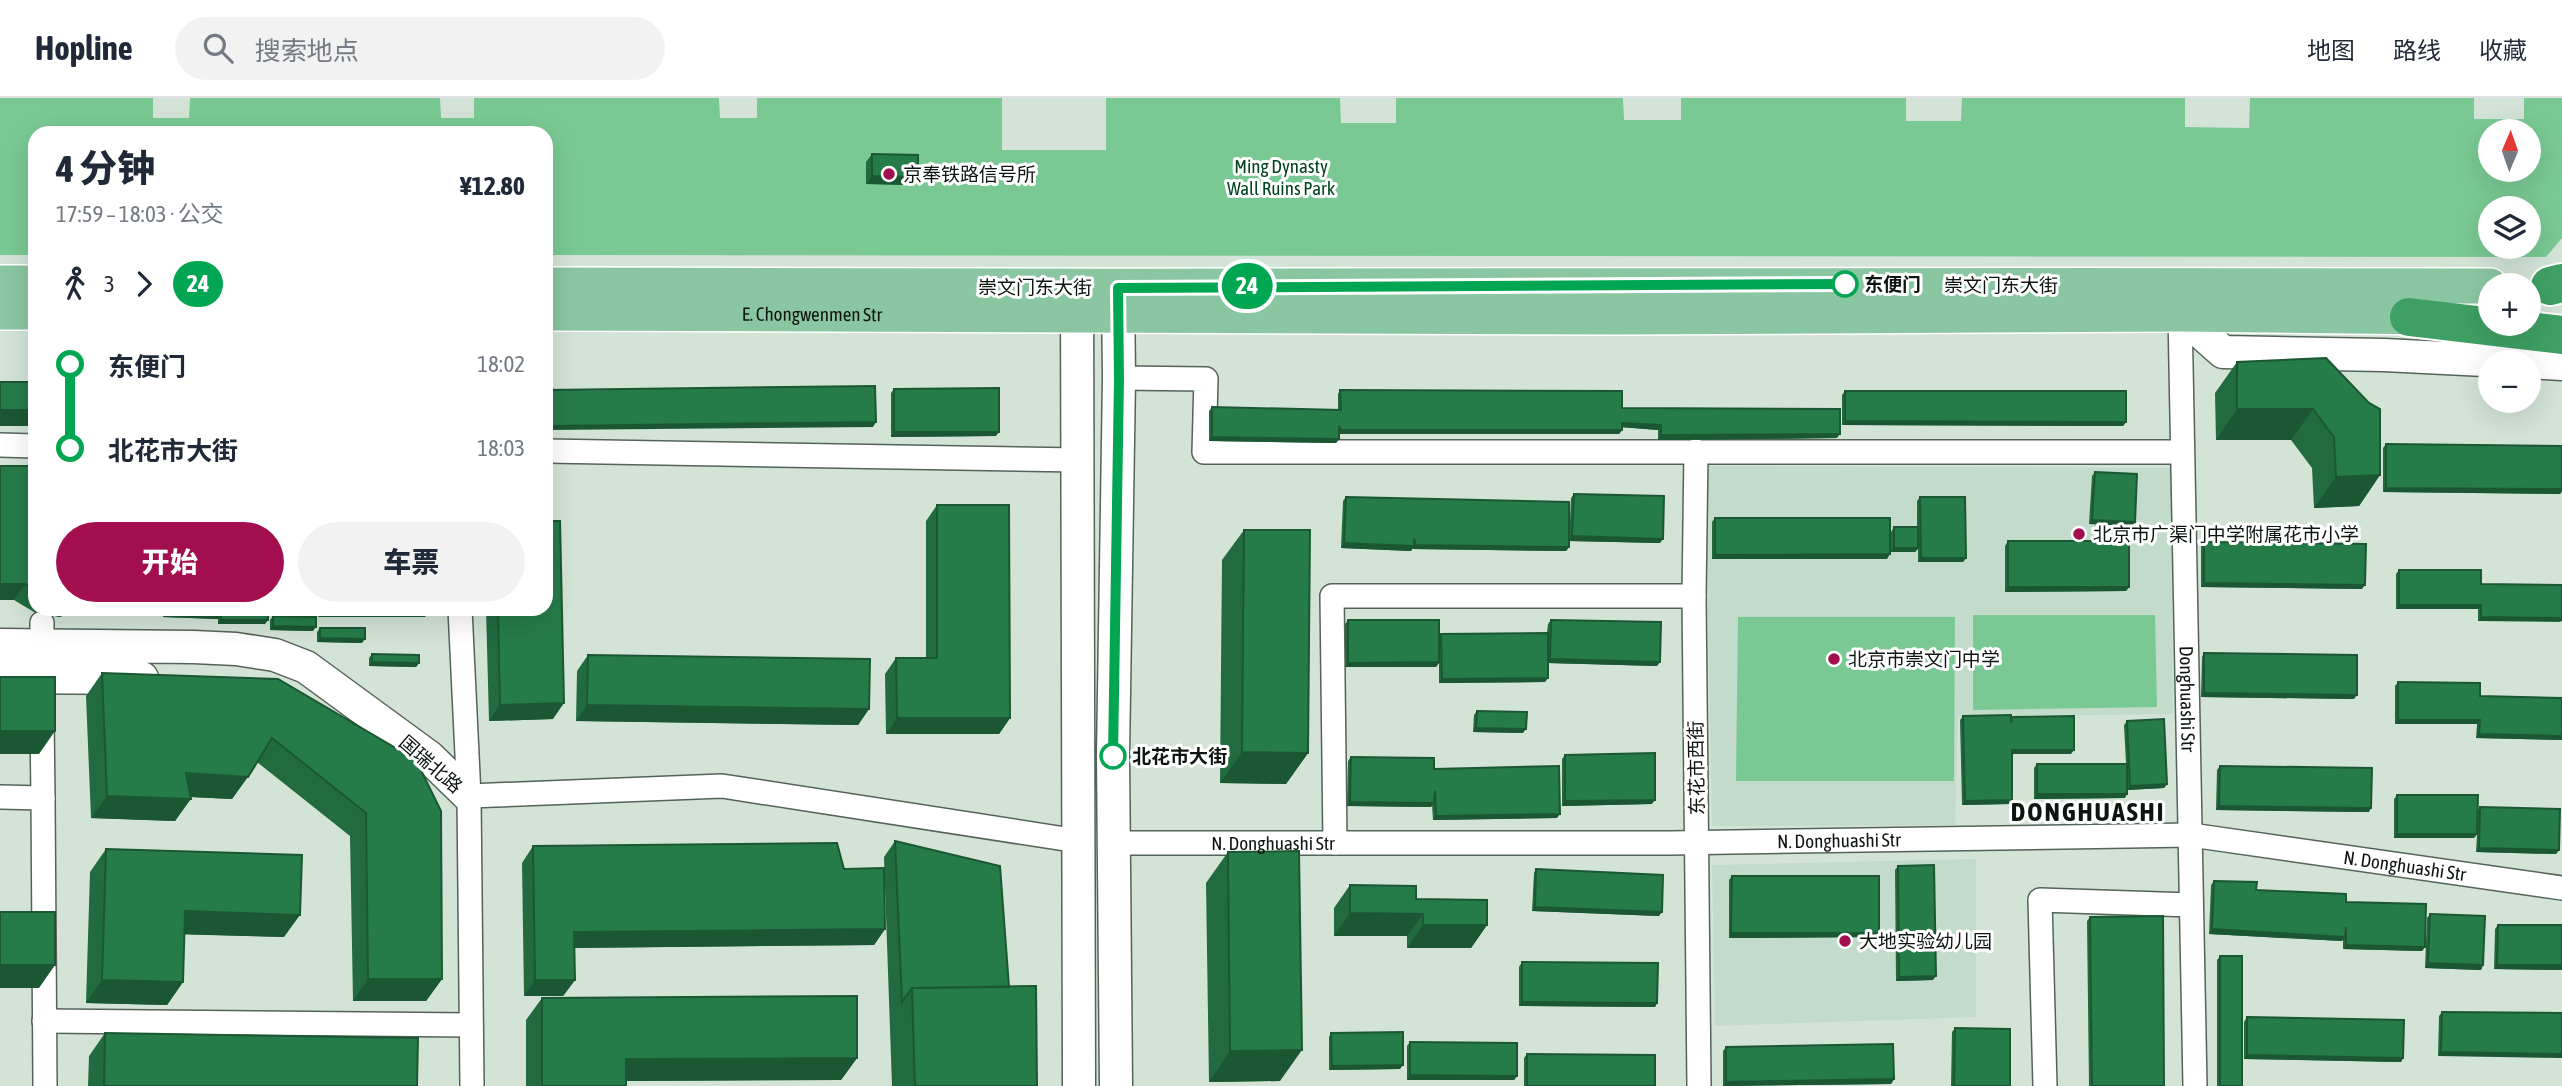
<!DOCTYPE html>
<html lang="zh">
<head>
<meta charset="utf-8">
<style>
  body { margin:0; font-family:"Asap Condensed","Noto Sans SC",sans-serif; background:#f2f2f3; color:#1f2937; height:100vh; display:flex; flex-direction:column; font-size:26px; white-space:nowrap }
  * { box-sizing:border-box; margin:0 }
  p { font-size:23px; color:#747a83 }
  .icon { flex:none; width:38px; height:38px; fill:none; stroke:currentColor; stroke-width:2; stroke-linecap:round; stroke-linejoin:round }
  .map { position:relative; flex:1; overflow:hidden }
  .side { position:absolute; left:28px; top:28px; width:525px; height:490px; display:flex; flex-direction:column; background:#fff; border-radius:21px; box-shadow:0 7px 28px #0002 }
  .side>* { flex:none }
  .badge { padding:0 14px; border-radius:23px; font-size:24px; line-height:46px }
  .needle { width:46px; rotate:2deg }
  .fabs { position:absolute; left:2478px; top:21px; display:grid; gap:14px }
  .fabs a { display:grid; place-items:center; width:63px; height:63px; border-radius:50%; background:#fff; box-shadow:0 7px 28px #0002; font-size:35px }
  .map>.badge { position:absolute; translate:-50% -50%; box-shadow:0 0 0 4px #fff }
  .legs { display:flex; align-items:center; gap:10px; height:77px; padding:0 28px; font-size:23px }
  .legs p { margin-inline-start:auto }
  .overview { display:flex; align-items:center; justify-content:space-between; height:119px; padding:0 28px }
  h1 { font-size:38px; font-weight:800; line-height:52px }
  .cta { display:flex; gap:14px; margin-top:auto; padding:14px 28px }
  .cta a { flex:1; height:80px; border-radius:42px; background:#a30e4f; color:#fff; font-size:28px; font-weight:800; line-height:80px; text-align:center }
  .cta a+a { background:#f2f2f3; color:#1f2937 }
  ul { padding:0 28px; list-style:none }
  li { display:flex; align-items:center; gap:24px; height:84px; font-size:26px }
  li i { display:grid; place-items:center; width:10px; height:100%; margin:0 9px; background:currentColor }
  li i::after { content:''; width:18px; height:18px; margin:-9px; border:5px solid; border-radius:50%; background:#fff }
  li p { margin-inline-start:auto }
  li:first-child i { background:linear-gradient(#0000 50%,currentColor 0) }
  li:last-child i { background:linear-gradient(currentColor 50%,#0000 0) }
  header { display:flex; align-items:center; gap:42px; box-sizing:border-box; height:98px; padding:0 35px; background:#fff; border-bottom:2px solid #e0e1e3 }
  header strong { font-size:33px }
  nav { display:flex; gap:38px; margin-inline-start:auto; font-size:24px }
  .search { width:490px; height:63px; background:#f2f2f3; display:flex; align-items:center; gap:18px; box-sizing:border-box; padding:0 24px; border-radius:38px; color:#747a83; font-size:26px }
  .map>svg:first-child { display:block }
  .built { fill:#c3dbca }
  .green { fill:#7ac994; fill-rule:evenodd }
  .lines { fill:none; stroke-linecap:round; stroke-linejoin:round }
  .street-casing { stroke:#546358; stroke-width:26 }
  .secondary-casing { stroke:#546358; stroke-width:35 }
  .primary-casing { stroke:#fff; stroke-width:38 }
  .highway-casing { stroke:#fff; stroke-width:42 }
  .street { stroke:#fff; stroke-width:23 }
  .secondary { stroke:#fff; stroke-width:32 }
  .primary { stroke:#8bc6a2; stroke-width:35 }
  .highway { stroke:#3ea064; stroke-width:38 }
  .wall { fill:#216b3f }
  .shaded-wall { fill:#1b5733 }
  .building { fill:#267c49; stroke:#1b5733; stroke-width:2 }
  .line-1-casing { stroke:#fff; stroke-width:16 }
  .line-1 { stroke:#00a651; stroke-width:10 }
  .poi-dot { fill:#a30e4f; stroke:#fff; stroke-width:2.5 }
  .stop-1-dot { fill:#fff; stroke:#00a651; stroke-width:3.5 }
  .labels { text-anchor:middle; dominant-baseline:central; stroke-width:6; stroke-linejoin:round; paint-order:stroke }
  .park-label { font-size:19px; fill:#004421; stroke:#fff }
  .poi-label { font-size:19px; fill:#0e1410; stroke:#fff; text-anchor:start }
  .stop-label { font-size:19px; font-weight:bold; fill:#0e1410; stroke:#fff; text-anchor:start }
  .street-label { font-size:19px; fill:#0e1410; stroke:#fff }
  .district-label { font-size:26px; font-weight:bold; letter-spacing:2px; fill:#0e1410; stroke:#fff }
</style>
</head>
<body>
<header>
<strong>Hopline</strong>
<div class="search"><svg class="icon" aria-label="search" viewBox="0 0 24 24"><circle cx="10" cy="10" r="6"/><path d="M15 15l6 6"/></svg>搜索地点</div>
<nav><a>地图</a><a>路线</a><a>收藏</a></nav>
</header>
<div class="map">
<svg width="2562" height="988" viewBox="0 0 2562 988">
  <rect width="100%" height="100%" fill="#d3e4d7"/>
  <!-- built -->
  <path class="built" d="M1705 368 2171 370 2173 616 1958 619 1955 727 1712 728Z
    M1976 761V919L1715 928 1712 767Z"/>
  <!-- green -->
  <path class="green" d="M0 0H153V20H189L190 0H440L441 20H474V0H719L720 20H757V0H1002V52H1106V0H1340L1341 25H1396V0H1623L1624 22H1681V0H1906V23H1961L1962 0H2185V29L2249 30 2250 0H2474V21H2524V0H2562V140L2546 159 546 157V35H35V157H0ZM2490 33H2529V72H2490ZM2490 110H2529V149H2490Z
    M1973 517H2155L2157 609 1973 612Z
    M1738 519H1955L1954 683H1736Z"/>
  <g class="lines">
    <defs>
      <g id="street">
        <path id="s1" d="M2180 216 2195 988"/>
        <path d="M1119 280 1206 281 1204 354H2182"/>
        <path d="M0 347 35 348"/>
        <path d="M546 353 1078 362"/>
        <path d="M1696 353 1694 498 1699 988"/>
        <path d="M460 511 469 698 472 988"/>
        <path d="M42 525V561"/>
        <path d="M42 619 43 700"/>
        <path d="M469 698 722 688 1078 743"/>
        <path d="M0 699 43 700 45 988"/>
        <path id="s2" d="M1115 745H1670L2191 737 2562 790"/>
        <path d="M1335 745 1332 498H1694"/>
        <path d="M44 923 471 927"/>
        <path d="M2045 988 2040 802 2191 807"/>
      </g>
      <path id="secondary" d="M1077 191 1079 988
        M2180 216 2223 254 2384 257 2525 264
        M2529 264 2562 266
        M0 547 194 549 236 551 275 557 306 569 429 659 469 698
        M0 579 142 580
        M1116 988 1113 658 1119 280 1118 191"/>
      <g id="primary">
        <path d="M0 185H35"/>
        <path d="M546 187C1194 190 1842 186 2490 188"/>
        <path d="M0 214H35"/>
        <path id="s3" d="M546 215 1622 219 2180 216 2438 219"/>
      </g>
      <path id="highway" d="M2550 188 2562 185
        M2409 219 2562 237"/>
    </defs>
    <!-- street casing -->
    <use href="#street" class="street-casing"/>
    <!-- secondary casing -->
    <use href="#secondary" class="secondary-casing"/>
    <!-- primary casing -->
    <use href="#primary" class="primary-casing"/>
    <!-- highway casing -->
    <use href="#highway" class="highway-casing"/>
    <!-- street -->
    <use href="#street" class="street"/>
    <!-- secondary -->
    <use href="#secondary" class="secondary"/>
    <!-- primary -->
    <use href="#primary" class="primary"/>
    <!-- highway -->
    <use href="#highway" class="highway"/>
  </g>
  <!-- wall -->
  <path class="wall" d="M872 56 912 87 866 86V64Z
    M2326 260 2380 377 2359 408 2314 410 2312 370 2291 342H2216L2215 295 2237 264Z
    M894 291 996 338 891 339V295Z
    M1340 292 1622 310 1837 340 1658 342V332L1622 329V332L1619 336H1339V341L1336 345 1209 343V313L1212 309 1338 312V296Z
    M1845 293 2126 324 2123 328 1842 327V297Z
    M2386 346 2562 348V393L2560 396 2383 394V350Z
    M35 368V511H75L60 519 34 514 14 502Z
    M2095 374 2135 424 2132 428 2089 426 2092 378Z
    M1574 396 1660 445 1569 443 1571 400Z
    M1346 399 1569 449 1566 453 1412 451 1411 453 1341 450 1343 403Z
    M1920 399 1966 460 1963 464H1918V451L1915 454H1891V434L1894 429H1917V403Z
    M937 407 1010 620 999 636H886L885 576 896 560H926V423Z
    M1715 420 1887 461H1712V424Z
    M1244 432 1308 655 1286 686 1220 685 1222 462Z
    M2008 443 2129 489 2126 493 2005 494V448Z
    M2204 444 2362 491 2201 489V448Z
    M2399 472 2481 486 2562 524 2478 523V511H2396V476Z
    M163 511H268L265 526H218V521L163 519Z
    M486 511H546L553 621 489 623Z
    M273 518 313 533 270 532V522Z
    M1348 522 1439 539 1441 536 1547 535 1548 526 1551 522 1657 568 1548 565 1545 584 1439 585V565L1436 569H1345V526Z
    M320 530 362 545 317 544V534Z
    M2204 555 2354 601 2201 599 2202 559Z
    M372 556 419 565 416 569 369 568V560Z
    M588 557 869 611 858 627 576 623 577 573Z
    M102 575 416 662 442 881 426 903H353L350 738 257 664 232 701 191 699 175 723 91 720 86 598Z
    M2398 584 2480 598 2562 600V642L2476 640 2477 626H2395V588Z
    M1477 613 1523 635 1473 634 1474 617Z
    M1963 618 2011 621 2012 619 2071 656H2012L2010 706 1962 707 1960 622Z
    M2127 623 2167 686 2164 690 2127 692 2125 700 2034 701V670L2037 666H2126L2124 627Z
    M1565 657 1652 706 1562 708V661Z
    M1351 659 1434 671 1557 720 1433 722 1432 707 1431 709 1347 708 1348 663Z
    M2220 668 2369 714 2216 712 2217 672Z
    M2397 697 2477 713 2480 709 2559 752 2556 756 2476 754 2477 736 2474 740H2394V701Z
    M895 743 1009 889 1037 988H892L884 759Z
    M533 748 844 771 885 831 874 847 574 850 575 882 563 898H524L522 765Z
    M106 751 284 839 184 836 183 884 167 907 86 905 90 774Z
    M1228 754 1280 983 1209 984 1206 785Z
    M1898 768 1933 882 1896 883 1895 772Z
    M1536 771 1659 818 1532 813 1534 775Z
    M1732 778 1876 839 1729 840V782Z
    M2214 783 2256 792 2346 804 2425 849 2422 853 2343 851V841L2342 843 2209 836 2211 787Z
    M1350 787 1487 827 1471 850H1407V838H1334V810Z
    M2430 816 2483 867 2481 872 2425 870 2427 820Z
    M2090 819 2164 988H2089L2087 823Z
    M2498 827H2562V872L2494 871 2495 831Z
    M2220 858 2242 988H2217V862Z
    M1522 864 1657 905 1655 909 1519 908V869Z
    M542 900 857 960 841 982 626 983V988H526V922Z
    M2442 914 2562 915 2438 958 2439 918Z
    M2247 919 2403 960 2401 964 2244 961V924Z
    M1955 930 2010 988H1951L1952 934Z
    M105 935 417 988H88L89 958Z
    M1331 935 1400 971 1329 972V939Z
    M1410 944 1517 978 1514 982H1407V948Z
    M1726 949 1894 981 1891 986 1723 988V953Z
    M1527 956 1655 988H1524V960Z"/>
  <!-- shaded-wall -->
  <path class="shaded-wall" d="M872 78 918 79 912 87 866 86Z
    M2237 311H2313L2291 342H2216Z
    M0 312H35V328H0Z
    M1845 323 2126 324 2123 328 1842 327Z
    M876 324 873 329 546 332V328Z
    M1622 325 1661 327 1658 332 1619 329Z
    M1341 332H1622L1619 336H1338Z
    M894 334H999L996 338 891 339Z
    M1840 336 1837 340 1658 342 1661 337Z
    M1212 339 1339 341 1336 345 1209 343Z
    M2380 377 2359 408 2314 410 2336 379Z
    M2386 390 2562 391V393L2560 396 2383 394Z
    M2092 422 2135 424 2132 428 2089 426Z
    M1572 438 1663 441 1660 445 1569 443Z
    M1344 445 1414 448 1411 453 1341 450Z
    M1416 447 1569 449 1566 453 1413 451Z
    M1894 450H1918L1915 454H1891Z
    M1890 456 1887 461H1712L1715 457Z
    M1921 460H1966L1963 464H1918Z
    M2204 485 2365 487 2362 491 2201 489Z
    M0 486H25L14 502H0Z
    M2008 489H2129L2126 493 2005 494Z
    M2399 507H2481L2478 511H2396Z
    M35 511H75L60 519 34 514Z
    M320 514 428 515 425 519H318Z
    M166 515 221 516 218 521 163 519Z
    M2481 519 2562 520V523H2478Z
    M221 522H268L265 526H218Z
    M273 528 316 529 313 533 270 532Z
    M320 540 365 541 362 545 317 544Z
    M1550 561 1660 564 1657 568 1547 565Z
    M372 564 419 565 416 569 369 568Z
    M1439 564 1436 569H1345L1348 565Z
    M1548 580 1545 584 1439 585 1442 581Z
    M2204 595 2357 597 2354 601 2201 599Z
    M564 605 553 621 489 623 500 607Z
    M587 607 869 611 858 627 576 623Z
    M897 620H1010L999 636H886Z
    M2398 622H2480L2477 626H2395Z
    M1476 630 1526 631 1523 635 1473 634Z
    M0 633H55L39 656H0Z
    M2479 636 2562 638V642L2476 640Z
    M2012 652H2074L2071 656H2009Z
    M1242 654 1308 655 1286 686 1220 685Z
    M186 675 248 679 232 701 170 698Z
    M2167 686 2164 690 2127 692 2130 688Z
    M2037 696H2127L2125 700 2034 701Z
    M107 698 191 701 175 723 91 720Z
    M1655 702 1652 706 1562 708 1565 703Z
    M2012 702 2010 706 1962 707 1965 703Z
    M1350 704 1434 705 1431 709 1347 708Z
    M2219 708 2371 710 2369 714 2216 712Z
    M1560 716 1557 720 1433 722 1436 718Z
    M2397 736H2477L2474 740H2394Z
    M2479 750 2559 752 2556 756 2476 754Z
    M1535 809 1662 814 1659 818 1532 813Z
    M185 813 300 817 284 839 169 836Z
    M1350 815 1423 816 1407 838H1334Z
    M1423 827H1487L1471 850H1407Z
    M885 831 874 847 563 850 574 834Z
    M2212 831 2345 839 2342 843 2209 836Z
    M1731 835H1879L1876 839 1729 840Z
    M2346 847 2425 849 2422 853 2343 851Z
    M2428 865 2483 867 2481 872 2425 870Z
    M0 867H55L39 890H0Z
    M2497 867H2562V872L2494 871Z
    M1936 878 1933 882 1896 883 1899 879Z
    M368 881H442L426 903H353Z
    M102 882 183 884 167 907 86 905Z
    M535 882H575L563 898H524Z
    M1522 904 1657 905 1655 909 1519 908Z
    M1302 952 1280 983 1209 984 1230 953Z
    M2441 954 2562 956V960L2438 958Z
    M2247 957 2403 960 2401 964 2244 961Z
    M857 960 841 982 610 983 626 961Z
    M1403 967 1400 971 1329 972 1332 968Z
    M1410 977 1517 978 1514 982H1407Z
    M1894 981 1891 986 1723 988 1726 984Z"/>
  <!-- building -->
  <path class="building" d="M872 56 918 57V79L872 78Z
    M2326 260 2369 305 2380 311V377L2336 379 2334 339 2313 311H2237V264Z
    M0 284H35V312H0Z
    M875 288 876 324 546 328V292Z
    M999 290V334H894V291Z
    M1340 292 1622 293V310L1840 311V336L1661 337V327L1622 325V332H1341L1339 328V341L1212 339V309L1341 312Z
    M1845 293H2126V324L1845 323Z
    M2386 346 2562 348V391L2386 390Z
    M0 368H35V491L25 486H0Z
    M2095 374 2137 376 2135 424 2092 422Z
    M1574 396 1664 398 1663 441 1572 438Z
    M1346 399 1569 404V449L1416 447 1414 441V448L1344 445Z
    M1920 399H1965L1966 460H1921Z
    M937 407H1009L1010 620H897L896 560H937Z
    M1715 420H1890V456L1715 457Z
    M546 423H560L564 605 500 607 498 511H546Z
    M1894 429H1918V450H1894Z
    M1244 432H1310L1308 655 1242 654Z
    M2008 443H2129V489H2008Z
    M2204 444 2366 446 2365 487 2204 485Z
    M2399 472H2481V486L2562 487V520L2481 519V507H2399Z
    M166 511H268V522H221V516L166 515Z
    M320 511H428V515L320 514Z
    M273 518 316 519V529L273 528Z
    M1348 522H1439V564L1348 565Z
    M1551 522 1661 524 1660 564 1550 561Z
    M320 530H365V541L320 540Z
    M1548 535V580L1442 581 1441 536Z
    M2204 555 2357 557V597L2204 595Z
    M372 556 419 557V565L372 564Z
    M588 557 870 561 869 611 587 607Z
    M102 575 278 581 416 662 441 713 442 881H368L366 715 272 640 248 679 186 675 191 701 107 698Z
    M0 579H55V633H0Z
    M2398 584 2480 585V598L2562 600V638L2479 636 2480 622H2398Z
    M1477 613 1527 614 1526 631 1476 630Z
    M2011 617V625L2012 619 2074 618V652H2012V702L1965 703 1963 618Z
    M2164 621 2167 686 2130 688 2127 623Z
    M1655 655V702L1565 703V657Z
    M1351 659 1434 660V671L1559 668 1560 716 1436 718 1435 693 1434 705 1350 704Z
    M2037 666H2127V696H2037Z
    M2220 668 2372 670 2371 710 2219 708Z
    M2397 697H2478L2477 736H2397Z
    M2480 709 2560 711 2559 752 2479 750Z
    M895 743 1000 768 1009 889 912 890 902 904Z
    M837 745 844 771 884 770 885 831 574 834 575 882H535L533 748Z
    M106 751 302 757 300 817 185 813 183 884 102 882Z
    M1299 753 1302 952 1230 953 1228 754Z
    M1934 767 1936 878 1899 879 1898 768Z
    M1536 771 1663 777 1662 814 1535 809Z
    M1732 778H1879V835H1731Z
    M2214 783 2257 784 2256 792 2346 796V804L2426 806 2425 849 2346 847V829L2345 839 2212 831Z
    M1350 787 1416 788V801L1487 802V827H1423V816L1350 815Z
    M0 814H55V867H0Z
    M2430 816 2485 818 2483 867 2428 865Z
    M2163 818 2164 988H2092L2090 819Z
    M2498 827H2562V867H2497Z
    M2220 858H2242V988H2220Z
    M1522 864 1658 865 1657 905 1522 904Z
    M1036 888 1037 988H915L912 890Z
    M857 898V960L626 961V988H542V900Z
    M2442 914 2562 915V956L2441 954Z
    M2247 919 2404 922 2403 960 2247 957Z
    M1955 930 2010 931V988H1954Z
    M1403 934V967L1332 968 1331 935Z
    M105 935 418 940 417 988H104Z
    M1410 944 1517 945V978L1410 977Z
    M1893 946 1894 981 1726 984V949Z
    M1527 956 1655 957V988H1527Z"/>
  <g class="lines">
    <defs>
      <path id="line-1" d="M1113 658 1119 281 1118 190 1845 186"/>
    </defs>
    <!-- line-1 casing -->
    <use href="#line-1" class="line-1-casing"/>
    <!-- line-1 -->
    <use href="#line-1" class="line-1"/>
  </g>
  <!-- markers -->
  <g class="poi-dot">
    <circle cx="889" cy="76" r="7"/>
    <circle cx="2079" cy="436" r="7"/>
    <circle cx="1834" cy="561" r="7"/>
    <circle cx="1845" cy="843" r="7"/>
  </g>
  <g class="stop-1-dot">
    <circle cx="1845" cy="186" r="12"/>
    <circle cx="1113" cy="658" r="12"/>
  </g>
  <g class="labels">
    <!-- park labels -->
    <g class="park-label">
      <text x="1281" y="68">Ming Dynasty<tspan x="1281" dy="22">Wall Ruins Park</tspan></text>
    </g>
    <!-- poi labels -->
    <g class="poi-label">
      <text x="903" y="76">京奉铁路信号所</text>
      <text x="2093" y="436">北京市广渠门中学附属花市小学</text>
      <text x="1848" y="561">北京市崇文门中学</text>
      <text x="1859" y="843">大地实验幼儿园</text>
    </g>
    <!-- stop labels -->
    <g class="stop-label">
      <text x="1864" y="186">东便门</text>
      <text x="1132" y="658">北花市大街</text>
    </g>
    <!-- street labels -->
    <g class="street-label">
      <text x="2001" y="187">崇文门东大街</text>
      <text x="1035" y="189">崇文门东大街</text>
      <text stroke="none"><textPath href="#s3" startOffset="266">E. Chongwenmen Str</textPath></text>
      <text stroke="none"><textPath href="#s1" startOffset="385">Donghuashi Str</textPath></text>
      <text transform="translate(431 666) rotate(41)">国瑞北路</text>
      <text transform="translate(1696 670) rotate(-91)">东花市西街</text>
      <text stroke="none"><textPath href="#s2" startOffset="724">N. Donghuashi Str</textPath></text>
      <text stroke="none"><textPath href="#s2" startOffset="158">N. Donghuashi Str</textPath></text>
      <text stroke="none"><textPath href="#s2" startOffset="1292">N. Donghuashi Str</textPath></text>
    </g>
    <!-- district labels -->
    <g class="district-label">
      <text x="2088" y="714">DONGHUASHI</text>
    </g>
  </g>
</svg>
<div class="fabs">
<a><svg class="needle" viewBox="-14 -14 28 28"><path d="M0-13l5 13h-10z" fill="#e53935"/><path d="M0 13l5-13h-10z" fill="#747a83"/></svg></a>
<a><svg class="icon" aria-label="layers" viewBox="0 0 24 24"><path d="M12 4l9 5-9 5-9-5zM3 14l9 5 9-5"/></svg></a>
<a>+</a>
<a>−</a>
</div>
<b class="badge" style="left:1247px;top:188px;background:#00a651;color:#fff">24</b>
<section class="side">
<div class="overview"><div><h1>4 分钟</h1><p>17:59 – 18:03 · 公交</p></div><b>¥12.80</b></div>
<div class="legs"><svg class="icon" aria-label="walk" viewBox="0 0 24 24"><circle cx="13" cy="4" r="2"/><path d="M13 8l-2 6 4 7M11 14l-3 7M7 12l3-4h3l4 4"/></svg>3<svg class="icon" aria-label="forward" viewBox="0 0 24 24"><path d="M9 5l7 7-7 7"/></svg><b class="badge" style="background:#00a651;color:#fff">24</b></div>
<ul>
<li><i style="color:#00a651"></i><b>东便门</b><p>18:02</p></li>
<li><i style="color:#00a651"></i><b>北花市大街</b><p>18:03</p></li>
</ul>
<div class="cta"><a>开始</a><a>车票</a></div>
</section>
</div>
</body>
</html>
